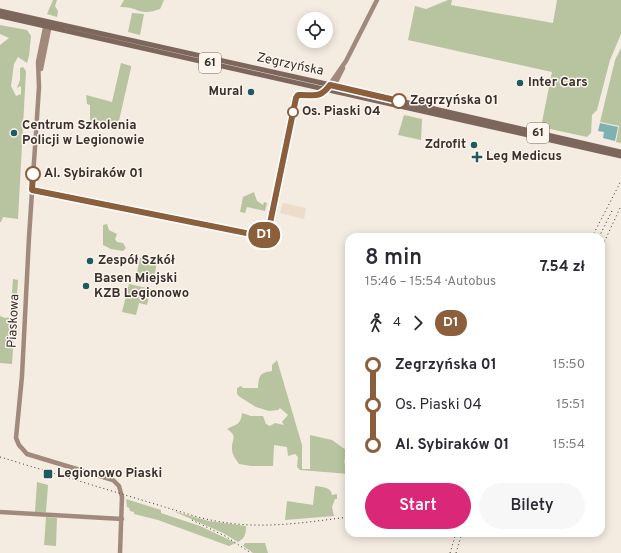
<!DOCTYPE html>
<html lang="pl">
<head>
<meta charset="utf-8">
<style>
  body { margin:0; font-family:Overpass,sans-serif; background:#f7f7f7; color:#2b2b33; height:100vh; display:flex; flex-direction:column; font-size:15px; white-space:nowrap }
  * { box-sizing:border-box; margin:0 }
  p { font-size:13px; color:#7c7c81 }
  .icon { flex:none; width:22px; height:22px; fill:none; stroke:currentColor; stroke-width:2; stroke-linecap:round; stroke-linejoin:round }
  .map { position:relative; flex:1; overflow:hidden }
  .details { position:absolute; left:345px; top:233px; width:260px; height:304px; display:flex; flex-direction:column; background:#fff; border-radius:12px; box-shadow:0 2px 10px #0003 }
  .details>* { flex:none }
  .badge { padding:0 8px; border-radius:13px; font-size:14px; line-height:26px }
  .fabs { position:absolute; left:297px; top:12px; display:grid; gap:8px }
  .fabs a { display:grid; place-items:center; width:36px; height:36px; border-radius:50%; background:#fff; box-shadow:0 2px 10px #0003; font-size:20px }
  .map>.badge { position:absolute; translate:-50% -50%; box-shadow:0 0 0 2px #fff }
  .legs { display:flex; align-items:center; gap:6px; height:44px; padding:0 20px; font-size:13px }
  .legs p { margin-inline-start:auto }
  .headline { display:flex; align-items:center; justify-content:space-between; height:68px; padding:0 20px }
  h1 { font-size:22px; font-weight:600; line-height:30px }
  .button { display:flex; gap:8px; margin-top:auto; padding:8px 20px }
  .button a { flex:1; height:46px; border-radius:24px; background:#db2777; color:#fff; font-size:16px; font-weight:600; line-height:46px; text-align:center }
  .button a+a { background:#f7f7f7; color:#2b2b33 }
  ul { padding:0 20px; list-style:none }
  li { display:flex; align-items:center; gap:14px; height:40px; font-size:15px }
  li i { display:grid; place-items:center; width:6px; height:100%; margin:0 5px; background:currentColor }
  li i::after { content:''; width:10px; height:10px; margin:-5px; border:3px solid; border-radius:50%; background:#fff }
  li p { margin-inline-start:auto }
  li:first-child i { background:linear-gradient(#0000 50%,currentColor 0) }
  li:last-child i { background:linear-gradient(currentColor 50%,#0000 0) }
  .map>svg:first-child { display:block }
  .green { fill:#b8c4a0 }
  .plaza { fill:#ecdcc8 }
  .water { fill:#7fb0b2 }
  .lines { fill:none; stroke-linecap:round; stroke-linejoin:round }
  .secondary { stroke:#a18a7d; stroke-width:4.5 }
  .primary { stroke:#7d675c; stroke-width:5 }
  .rail { stroke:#3b302b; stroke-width:1; stroke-dasharray:1 3; stroke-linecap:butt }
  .line-1-casing { stroke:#fff; stroke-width:9 }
  .line-1 { stroke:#8b5e3c; stroke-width:6 }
  .poi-dot { fill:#1f5a5e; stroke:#fbf5ee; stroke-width:1.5 }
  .stop-1-dot { fill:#fff; stroke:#8b5e3c; stroke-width:2 }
  .labels { text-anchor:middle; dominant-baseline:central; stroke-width:3; stroke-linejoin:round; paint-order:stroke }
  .shield { fill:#fbf5ee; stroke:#756b66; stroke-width:1 }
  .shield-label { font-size:12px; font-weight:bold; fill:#3b302b }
  .street-label { font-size:13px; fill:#3b302b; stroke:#fbf5ee }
  .poi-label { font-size:13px; font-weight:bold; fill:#3b302b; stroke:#fbf5ee; text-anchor:start }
  .stop-label { font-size:13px; font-weight:bold; fill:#3b302b; stroke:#fbf5ee; text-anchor:start }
</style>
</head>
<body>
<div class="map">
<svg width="621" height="553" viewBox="0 0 621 553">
  <rect width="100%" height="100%" fill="#f4ebe1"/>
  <!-- green -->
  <path class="green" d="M53 0H57L55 6 58 11 57 17 47 14Z
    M124 0H164L160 9C140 17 137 6 120 7Z
    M448 0H452L451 5 553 23 557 0H621V34L610 60 597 110 592 115 591 133 587 137 541 127 552 72 408 40 415 6 426 9Z
    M132 13 144 14 140 35 128 32Z
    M0 25 27 30 31 36 29 56 27 63 18 57 14 64 11 86 16 96 21 94V86L17 88 20 80V68L23 67 26 71 18 219 3 217 1 222H0V45L9 38 0 34Z
    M621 48V143L616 142 619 126 600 122 615 60Z
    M121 63 131 66V68L118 125 90 123V105L87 104 86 95 112 102Z
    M404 115 422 119 421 140 398 135Z
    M254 192 257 201 263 205 264 202 267 203 265 211 247 207 245 213 240 212 243 197Z
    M107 224 109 230 117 234 115 239 117 242 123 243 126 248 123 251 111 249 103 245V225Z
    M140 258 157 263 153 282 136 277Z
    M13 279 18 280 12 364 0 363V316L5 318 10 317Z
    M129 284 151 289 147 305 139 303 136 315 122 312Z
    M277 360 302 445V469H310V435L332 440 346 450 344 463H349V474L300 470 297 467 298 457 295 454 288 456 287 447 274 445 273 466H251L239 464C236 459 232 455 232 449 231 439 239 437 227 429 236 424 241 425 242 413L251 416H263L266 424 270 426 275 423 284 425 282 422 288 415 280 408 278 410 269 411 256 407 240 397 237 394V388L241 386 243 388H258C259 376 259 373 272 371V365Z
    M37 482 48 485 46 512H35Z
    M315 486C323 487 331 487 332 495L337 494V499H335L332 507 334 516 285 520 287 501 313 505Z
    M126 499 161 510V513L200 526 236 543 229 546 158 520 134 514V512L130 511 129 508 127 507Z
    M173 511 209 521 246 526C246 534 245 538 238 542L223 533Z
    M46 517 57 518 56 546 44 545Z
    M245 543H265L268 553H253L243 546Z"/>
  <!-- plaza -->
  <path class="plaza" d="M283 203 306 208 304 219 280 213Z"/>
  <!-- water -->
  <path class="water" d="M600 123 618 127 615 141 603 138 604 132 598 131Z"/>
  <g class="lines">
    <!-- secondary -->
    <path class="secondary" d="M46 23 38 62 39 87 29 237 22 376 16 438 19 445 27 454 113 480 119 486 122 497 120 553
      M41 69 50 24
      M328 87 346 61 377 0
      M333 88 343 68
      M0 512 122 519"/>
    <!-- primary -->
    <path class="primary" d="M0 11 322 83 621 152
      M0 16 621 156"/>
    <!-- rail -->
    <path class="rail" d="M592 237 621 181
      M599 237 613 209
      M601 249 621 206
      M0 457 191 515C248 532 292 524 349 517
      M192 520 225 536 251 553
      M450 553 456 533
      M456 553 462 533"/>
  </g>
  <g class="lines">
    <defs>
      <path id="line-1" d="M33 174 32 190 261 236 266 234 269 228 296 98 298 95C313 94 319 100 330 85L399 101"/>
    </defs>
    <!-- line-1 casing -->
    <use href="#line-1" class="line-1-casing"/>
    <!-- line-1 -->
    <use href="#line-1" class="line-1"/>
  </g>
  <!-- markers -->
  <g class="poi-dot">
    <circle cx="520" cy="83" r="4"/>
    <circle cx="251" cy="92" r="4"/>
    <circle cx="14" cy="133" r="4"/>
    <circle cx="474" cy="145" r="4"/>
    <path d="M475 151h4v4h4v4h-4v4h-4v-4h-4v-4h4z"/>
    <circle cx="90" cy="261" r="4"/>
    <circle cx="86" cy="286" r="4"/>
    <rect x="43" y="469" width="10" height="10" rx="2"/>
  </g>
  <g class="stop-1-dot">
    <circle cx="399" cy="101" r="7"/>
    <circle cx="293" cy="112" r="5"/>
    <circle cx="33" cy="174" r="7"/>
  </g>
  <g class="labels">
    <!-- shield labels -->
    <g class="shield">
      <rect x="199" y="53" width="22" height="20" rx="3"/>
      <rect x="527" y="123" width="22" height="20" rx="3"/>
    </g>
    <g class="shield-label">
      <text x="210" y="63">61</text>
      <text x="538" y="133">61</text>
    </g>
    <!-- street labels -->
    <g class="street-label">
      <text transform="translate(290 65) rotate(12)">Zegrzyńska</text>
      <text transform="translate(14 321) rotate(-87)">Piaskowa</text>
    </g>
    <!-- poi labels -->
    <g class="poi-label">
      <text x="528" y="83">Inter Cars</text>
      <text x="243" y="92" text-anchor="end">Mural</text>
      <text x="22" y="126">Centrum Szkolenia<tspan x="22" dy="15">Policji w Legionowie</tspan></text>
      <text x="466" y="145" text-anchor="end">Zdrofit</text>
      <text x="486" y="157">Leg Medicus</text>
      <text x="98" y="261">Zespół Szkół</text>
      <text x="94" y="279">Basen Miejski<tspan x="94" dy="15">KZB Legionowo</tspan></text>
      <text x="57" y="474">Legionowo Piaski</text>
    </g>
    <!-- stop labels -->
    <g class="stop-label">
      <text x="410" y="101">Zegrzyńska 01</text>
      <text x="302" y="112">Os. Piaski 04</text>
      <text x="44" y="174">Al. Sybiraków 01</text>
    </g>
  </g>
</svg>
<div class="fabs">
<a><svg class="icon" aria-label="locate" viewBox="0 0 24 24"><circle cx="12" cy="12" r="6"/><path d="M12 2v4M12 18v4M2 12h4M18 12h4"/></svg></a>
</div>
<b class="badge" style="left:264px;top:235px;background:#8b5e3c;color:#fff">D1</b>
<section class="details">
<div class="headline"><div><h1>8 min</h1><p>15:46 – 15:54 · Autobus</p></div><b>7.54 zł</b></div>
<div class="legs"><svg class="icon" aria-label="walk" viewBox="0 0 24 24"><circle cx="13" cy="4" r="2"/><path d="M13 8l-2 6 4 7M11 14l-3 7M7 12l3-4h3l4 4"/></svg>4<svg class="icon" aria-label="forward" viewBox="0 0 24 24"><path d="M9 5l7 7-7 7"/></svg><b class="badge" style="background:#8b5e3c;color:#fff">D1</b></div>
<ul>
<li><i style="color:#8b5e3c"></i><b>Zegrzyńska 01</b><p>15:50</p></li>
<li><i style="color:#8b5e3c"></i><span>Os. Piaski 04</span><p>15:51</p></li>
<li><i style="color:#8b5e3c"></i><b>Al. Sybiraków 01</b><p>15:54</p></li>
</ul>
<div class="button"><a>Start</a><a>Bilety</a></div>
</section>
</div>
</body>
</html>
